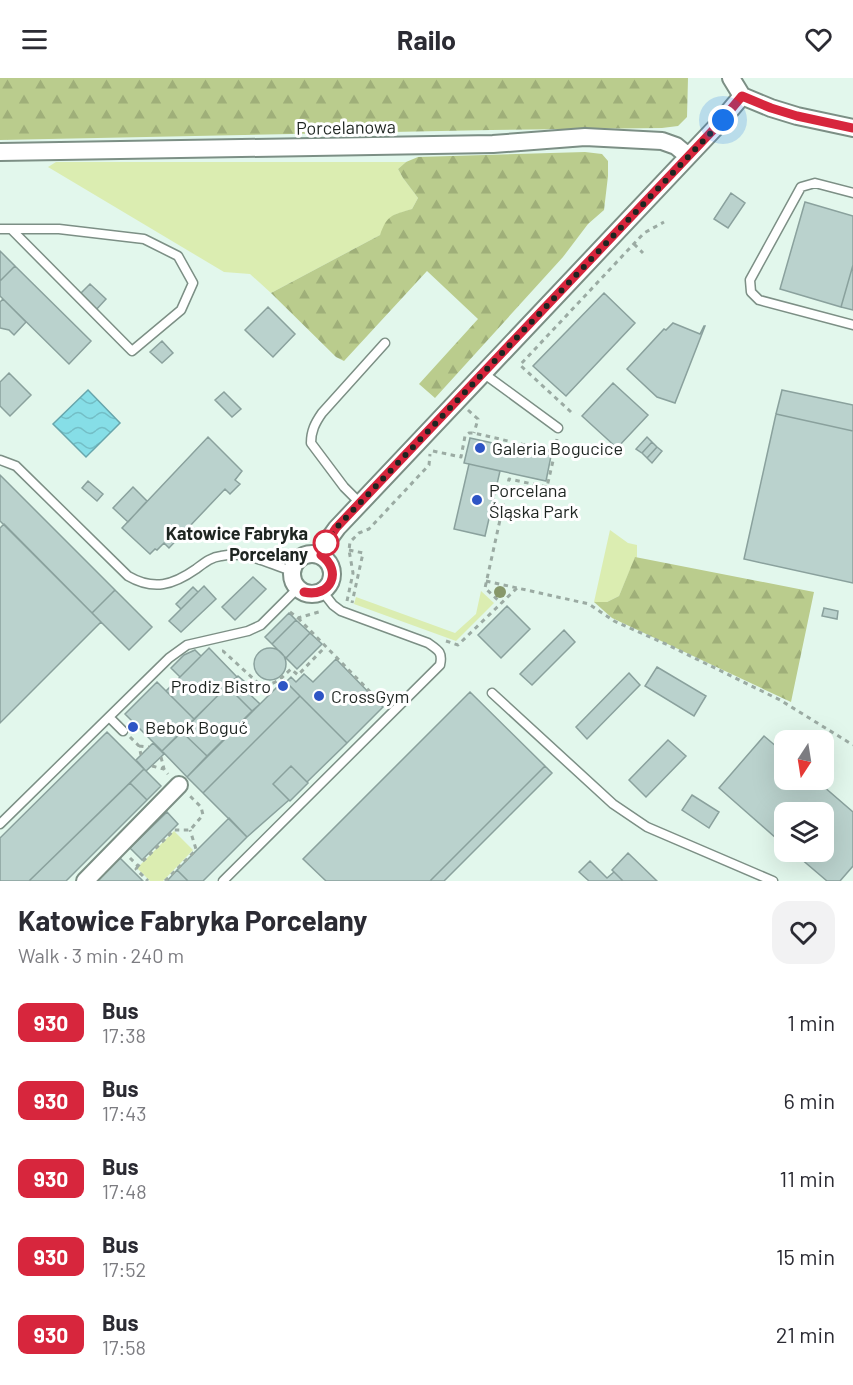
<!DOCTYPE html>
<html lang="en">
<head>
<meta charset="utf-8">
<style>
  body { margin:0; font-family:Barlow,sans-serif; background:#f2f2f3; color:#2b2b33; height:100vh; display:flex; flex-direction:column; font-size:22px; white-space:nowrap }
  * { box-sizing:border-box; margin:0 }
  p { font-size:20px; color:#7c7c81 }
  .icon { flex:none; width:33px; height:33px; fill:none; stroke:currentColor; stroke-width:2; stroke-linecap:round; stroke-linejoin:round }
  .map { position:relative; height:803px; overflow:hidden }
  .drawer { display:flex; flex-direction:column; background:#fff; flex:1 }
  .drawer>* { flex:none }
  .badge { padding:0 12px; border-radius:9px; font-size:21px; line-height:39px }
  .needle { width:39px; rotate:192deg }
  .tools { position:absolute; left:774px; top:652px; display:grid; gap:12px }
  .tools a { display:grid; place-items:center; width:60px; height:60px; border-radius:12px; background:#fff; box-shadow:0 6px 24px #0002; font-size:30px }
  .you { position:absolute; width:30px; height:30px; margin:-15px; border:4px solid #fff; border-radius:50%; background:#1a73e8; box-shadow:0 0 0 9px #1a73e833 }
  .map>.badge { position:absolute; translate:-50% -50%; box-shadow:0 0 0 3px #fff }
  .round { display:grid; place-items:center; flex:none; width:63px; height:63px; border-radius:18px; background:#f2f2f3 }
  .head { display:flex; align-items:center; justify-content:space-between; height:102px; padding:0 18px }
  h1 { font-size:28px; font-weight:700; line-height:45px }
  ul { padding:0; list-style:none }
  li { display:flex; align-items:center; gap:18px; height:78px; padding:0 18px }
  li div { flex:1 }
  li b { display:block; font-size:22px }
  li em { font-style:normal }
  li .badge { min-width:66px; font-weight:700; text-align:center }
  header { display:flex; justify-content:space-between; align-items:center; height:78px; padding:0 18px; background:#fff; font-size:27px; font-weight:700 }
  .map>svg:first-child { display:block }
  .grass { fill:#dbedb1 }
  .forest { fill:url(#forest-firs) }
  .water { fill:url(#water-waves); stroke:#67a6ac; stroke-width:1.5 }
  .building { fill:#bad2cd; stroke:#8aa19d; stroke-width:1.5 }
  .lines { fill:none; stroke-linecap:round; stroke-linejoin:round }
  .lane-casing { stroke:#7c8f85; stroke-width:11 }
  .street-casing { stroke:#7c8f85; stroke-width:20 }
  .path { stroke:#9baba3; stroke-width:3; stroke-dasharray:4.5 4.5; stroke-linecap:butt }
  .lane { stroke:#fff; stroke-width:8 }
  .street { stroke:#fff; stroke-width:16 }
  .tree { fill:#87986a }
  .line-casing { stroke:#fff; stroke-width:14 }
  .line { stroke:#d7263d; stroke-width:9 }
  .walk { stroke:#1e2521; stroke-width:6; stroke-dasharray:0 10.8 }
  .poi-dot { fill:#2e55c5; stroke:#fff; stroke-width:2 }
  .stop-dot { fill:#fff; stroke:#d7263d; stroke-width:3 }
  .labels { text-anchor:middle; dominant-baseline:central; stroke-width:6; stroke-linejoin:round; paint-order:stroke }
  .street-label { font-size:18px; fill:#1e2521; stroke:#fff }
  .poi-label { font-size:18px; fill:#1e2521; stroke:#fff; text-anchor:start }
  .stop-label { font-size:18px; font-weight:bold; fill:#1e2521; stroke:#fff; text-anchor:end }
</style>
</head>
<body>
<header><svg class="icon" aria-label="menu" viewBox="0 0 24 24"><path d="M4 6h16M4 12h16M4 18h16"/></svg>Railo<svg class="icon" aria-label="heart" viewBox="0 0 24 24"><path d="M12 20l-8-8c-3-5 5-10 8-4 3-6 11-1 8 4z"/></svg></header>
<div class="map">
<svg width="853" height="803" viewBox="0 0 853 803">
  <defs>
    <pattern id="forest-firs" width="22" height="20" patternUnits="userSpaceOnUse" patternTransform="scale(1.5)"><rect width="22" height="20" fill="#bacc8d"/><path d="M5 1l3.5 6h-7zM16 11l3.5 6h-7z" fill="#9faf79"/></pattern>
    <pattern id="water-waves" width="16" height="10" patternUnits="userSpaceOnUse" patternTransform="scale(1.5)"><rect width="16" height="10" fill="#86dee7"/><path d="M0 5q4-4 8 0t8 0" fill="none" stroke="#73bec6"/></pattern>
  </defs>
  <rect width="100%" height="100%" fill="#e2f7ec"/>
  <!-- grass -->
  <path class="grass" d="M56 84H406L398 91 403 100 418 120 412 131 394 137 380 157 271 215 250 196 224 194 48 89Z
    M610 452 628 465 637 467V480H635L619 518 607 524H594Z
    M481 513 494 525 456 563 354 526 356 519 455 555 476 536Z
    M174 753 193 772 163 803H150L137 790Z"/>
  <!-- forest -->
  <path class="forest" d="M0 0H688L687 39 678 48 662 50 491 52 0 62Z
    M585 74 602 76 608 83V98L604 132 588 146 563 179 435 320 419 306 478 241 427 193 344 283 336 279 271 215 380 157C387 137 392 137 412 131L418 120 403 100 398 91 406 84 418 79Z
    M635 479 814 514 791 624 612 540 594 524H607L619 518Z"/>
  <!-- water -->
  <path class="water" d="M88 312 120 345 86 379 53 346Z"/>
  <!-- building -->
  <path class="building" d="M731 115 745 125 728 150 714 141Z
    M805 124 853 138V187L841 229 780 211Z
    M0 173 15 188 0 203Z
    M853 187V232L841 229Z
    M15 188 91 263 69 286 0 218V203Z
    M90 206 106 221 95 233 79 217Z
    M604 215 635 245 566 318 533 288Z
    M3 221 26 244 14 257 9 252 0 250V224Z
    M268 229 295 256 273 279 245 252Z
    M673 245 700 256 704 248H705L675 325 657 319 627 291 664 251 666 252Z
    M162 263 173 275 162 285 150 274Z
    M9 295 31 317 10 338 0 328V304Z
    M613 305 648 337 617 370 582 338Z
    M782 312 853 327V353L776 336Z
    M224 314 241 331 232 339 215 322Z
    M776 336 853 353V505L744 481Z
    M208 359 242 393 235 402 240 406 230 416 225 411 169 470 164 465 157 472 155 471 150 476 122 450Z
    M647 359 652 364 642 375 636 371Z
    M470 360 551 378 546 403 464 385Z
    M652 364 657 369 647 380 642 375Z
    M657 369 662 373 652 385 647 380Z
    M469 386 500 393 485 458 454 451Z
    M0 397 115 512 92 535 0 443Z
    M88 403 103 416 97 423 82 410Z
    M133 409 147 423 128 444 113 430Z
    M4 446 101 544 0 645V450Z
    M253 499 266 511 235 542 222 529Z
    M204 508 216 521 181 554 169 543Z
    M193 509 198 514 181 531 176 526Z
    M115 512 152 549 129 572 92 535Z
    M507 528 530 551 501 580 478 557Z
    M824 530 838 533 837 541 822 538Z
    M289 535 296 542 272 566 265 559Z
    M296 542 310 555 286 580 272 566Z
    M564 552 575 564 532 607 520 596Z
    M310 555 322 566 297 591 286 580Z
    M254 586a16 16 0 1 1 32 0a16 16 0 1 1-32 0Z
    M209 570 237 599 194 641 166 613Z
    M195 572 201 578 180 599 171 590 184 577Z
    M336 581 383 629 347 665 286 604 291 599 296 604 304 596 313 604Z
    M657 589 706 618 694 638 645 608Z
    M629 595 640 607 587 661 576 649Z
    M238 598 244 603 240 607 260 626 252 633 227 608Z
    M284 602 300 618 203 715 187 699Z
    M157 604 194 641 162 673 125 636Z
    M227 608 252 633 207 678 182 654Z
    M470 614 545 688 430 803H326L303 781Z
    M300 618 347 665 307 704 291 688 273 706 289 722 247 759 203 715Z
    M107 654 144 691 29 803H0V760Z
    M182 654 207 678 187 699 162 673Z
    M764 658 784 675V702H816L853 734V788L840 803H827L793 774H824V735H784V767L719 710Z
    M668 662 686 678 646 719 629 702Z
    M153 665 164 676 146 693 136 682Z
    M291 688 308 705 290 723 273 706Z
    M545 688 552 695 444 803H430Z
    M144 691 161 708 147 722 130 705Z
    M130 705 147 722 66 803H29Z
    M692 717 719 734 709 750 682 732Z
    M167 734 178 746 142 782 130 770Z
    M229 740 247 759 203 803H188L177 792Z
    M628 775 657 803H623L612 792Z
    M120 780 143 803H97Z
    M590 783 607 800 614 794 623 803H589L579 794Z
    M177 792 188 803H167Z"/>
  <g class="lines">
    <defs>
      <path id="lane" d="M853 115 815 105 801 109 750 202 751 214 759 222 853 247
        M0 151H59L144 161 178 178 193 205 181 232 132 273 12 152
        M483 295 558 350
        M0 382 16 388 128 498C154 513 173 507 196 491 204 485 211 479 221 478 249 473 266 485 292 493
        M360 425 344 409 311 365C311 353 315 345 322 335L385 265
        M492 615 613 726 647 749 773 803
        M109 639 123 653
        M0 746 169 580 187 567 248 553 261 547 298 510
        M223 803 440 587C443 574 438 572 428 565L341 533 333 527 322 513"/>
      <path id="street" d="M731 0 742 18
        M742 18 771 30 797 38 853 50
        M0 74 493 66 585 59 662 63 676 68 688 78
        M292 496a20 20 0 1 1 40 0a20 20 0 1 1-40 0Z
        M321 477 326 465 337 450 716 49 742 18
        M85 803 179 707"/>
    </defs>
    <!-- lane casing -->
    <use href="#lane" class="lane-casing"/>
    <!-- street casing -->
    <use href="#street" class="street-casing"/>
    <!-- path -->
    <path class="path" d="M634 166 643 175
      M468 332 478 341 474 355
      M571 334 520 287 644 155 664 144
      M433 373 461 379 465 358 469 355H474L555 374 547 409 509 401 485 510 501 525
      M555 374 557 361
      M349 472 363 475 352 525
      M486 503 589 526 614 543 668 567 780 622 853 667
      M347 523 353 495 349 472 350 464 359 455 369 451 429 387 430 376
      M290 534 298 540 322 533
      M298 540 383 627
      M446 563 458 567 517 510
      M222 573H223L257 604C272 611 280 601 291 591L298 597 325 569
      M130 659 139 668 141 677
      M139 668 149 669
      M161 679 164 691 168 696
      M152 688 164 691
      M130 780 138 788 174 752H190L203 737 201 729 190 718
      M138 788 136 791 148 803
      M165 803 195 773 196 771 190 752"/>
    <!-- lane -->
    <use href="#lane" class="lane"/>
    <!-- street -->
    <use href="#street" class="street"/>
  </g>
  <!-- trees -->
  <circle class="tree" cx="500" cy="514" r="6"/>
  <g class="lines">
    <defs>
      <path id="line" d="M304 514C331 520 343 493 321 477L326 465 336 450 716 49 742 18 771 30 797 38 853 50"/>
    </defs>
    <!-- line casing -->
    <use href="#line" class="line-casing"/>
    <!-- line -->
    <use href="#line" class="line"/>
    <!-- walk -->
    <path class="walk" d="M326 465 336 450 360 425 723 42"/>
  </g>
  <!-- markers -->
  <g class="poi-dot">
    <circle cx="480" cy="370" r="6"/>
    <circle cx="477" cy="422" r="6"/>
    <circle cx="283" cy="608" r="6"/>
    <circle cx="319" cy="618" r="6"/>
    <circle cx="133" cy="649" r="6"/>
  </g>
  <circle class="stop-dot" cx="326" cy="465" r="12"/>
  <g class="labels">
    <!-- street labels -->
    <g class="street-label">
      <text transform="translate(346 49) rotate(-1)">Porcelanowa</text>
    </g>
    <!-- poi labels -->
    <g class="poi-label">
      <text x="492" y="370">Galeria Bogucice</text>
      <text x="489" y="412">Porcelana<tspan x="489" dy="21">Śląska Park</tspan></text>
      <text x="271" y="608" text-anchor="end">Prodiz Bistro</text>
      <text x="331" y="618">CrossGym</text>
      <text x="145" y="649">Bebok Boguć</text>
    </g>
    <!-- stop labels -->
    <g class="stop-label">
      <text x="308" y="455">Katowice Fabryka<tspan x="308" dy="21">Porcelany</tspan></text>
    </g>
  </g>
</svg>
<div class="tools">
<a><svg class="needle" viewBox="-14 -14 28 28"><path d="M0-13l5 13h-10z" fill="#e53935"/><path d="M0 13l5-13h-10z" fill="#7c7c81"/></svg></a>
<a><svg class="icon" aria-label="layers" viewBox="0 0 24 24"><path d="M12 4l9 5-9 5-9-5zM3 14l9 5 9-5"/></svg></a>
</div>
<div class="you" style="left:723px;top:42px"></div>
</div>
<section class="drawer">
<div class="head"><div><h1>Katowice Fabryka Porcelany</h1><p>Walk · 3 min · 240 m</p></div><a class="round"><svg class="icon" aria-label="heart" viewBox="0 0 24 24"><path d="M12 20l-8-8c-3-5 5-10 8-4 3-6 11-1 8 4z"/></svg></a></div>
<ul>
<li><span class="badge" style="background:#d7263d;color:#fff">930</span><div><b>Bus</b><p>17:38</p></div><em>1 min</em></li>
<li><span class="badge" style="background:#d7263d;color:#fff">930</span><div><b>Bus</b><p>17:43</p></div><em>6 min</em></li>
<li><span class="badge" style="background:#d7263d;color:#fff">930</span><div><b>Bus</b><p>17:48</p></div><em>11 min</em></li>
<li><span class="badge" style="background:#d7263d;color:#fff">930</span><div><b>Bus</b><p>17:52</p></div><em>15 min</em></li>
<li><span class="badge" style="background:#d7263d;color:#fff">930</span><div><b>Bus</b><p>17:58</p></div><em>21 min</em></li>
</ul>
</section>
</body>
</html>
